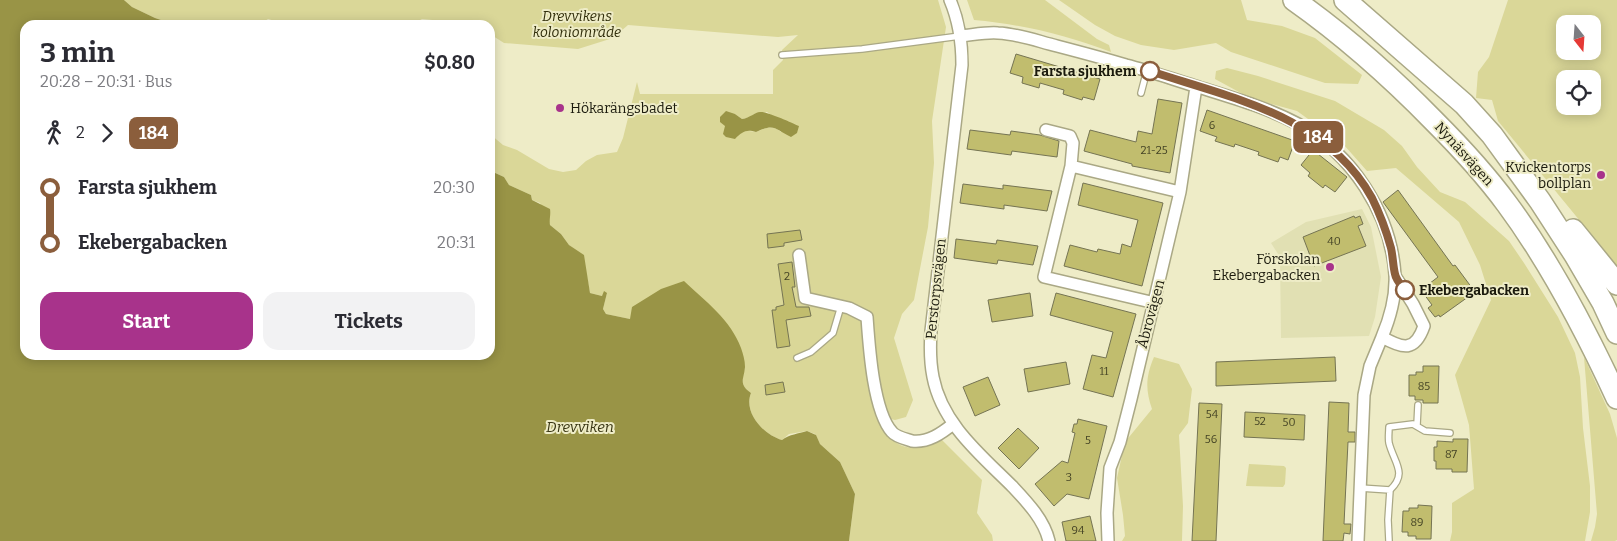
<!DOCTYPE html>
<html lang="en">
<head>
<meta charset="utf-8">
<style>
  body { margin:0; font-family:Bitter,serif; background:#f2f2f3; color:#2b2b33; height:100vh; display:flex; flex-direction:column; font-size:19px; white-space:nowrap }
  * { box-sizing:border-box; margin:0 }
  p { font-size:16px; color:#7c7c81 }
  .icon { flex:none; width:28px; height:28px; fill:none; stroke:currentColor; stroke-width:2; stroke-linecap:round; stroke-linejoin:round }
  .map { position:relative; flex:1; overflow:hidden }
  .panel { position:absolute; left:20px; top:20px; width:475px; height:340px; display:flex; flex-direction:column; background:#fff; border-radius:15px; box-shadow:0 2px 12px #0003 }
  .panel>* { flex:none }
  .badge { padding:0 10px; border-radius:8px; font-size:18px; line-height:32px }
  .needle { width:32px; rotate:163deg }
  .controls { position:absolute; left:1556px; top:15px; display:grid; gap:10px }
  .controls a { display:grid; place-items:center; width:45px; height:45px; border-radius:10px; background:#fff; box-shadow:0 2px 12px #0003; font-size:25px }
  .map>.badge { position:absolute; translate:-50% -50%; box-shadow:0 0 0 2px #fff }
  .legs { display:flex; align-items:center; gap:8px; height:55px; padding:0 20px; font-size:16px }
  .legs p { margin-inline-start:auto }
  .overview { display:flex; align-items:center; justify-content:space-between; height:85px; padding:0 20px }
  h1 { font-size:28px; font-weight:700; line-height:38px }
  .primary-button { display:flex; gap:10px; margin-top:auto; padding:10px 20px }
  .primary-button a { flex:1; height:58px; border-radius:15px; background:#a8338b; color:#fff; font-size:20px; font-weight:700; line-height:58px; text-align:center }
  .primary-button a+a { background:#f2f2f3; color:#2b2b33 }
  ul { padding:0 20px; list-style:none }
  li { display:flex; align-items:center; gap:18px; height:55px; font-size:19px }
  li i { display:grid; place-items:center; width:8px; height:100%; margin:0 6px; background:currentColor }
  li i::after { content:''; width:12px; height:12px; margin:-6px; border:4px solid; border-radius:50%; background:#fff }
  li p { margin-inline-start:auto }
  li:first-child i { background:linear-gradient(#0000 50%,currentColor 0) }
  li:last-child i { background:linear-gradient(currentColor 50%,#0000 0) }
  .map>svg:first-child { display:block }
  .built { fill:#e1e0b3 }
  .green { fill:#dad798; fill-rule:evenodd }
  .water { fill:#999446 }
  .building { fill:#c1bd6e; stroke:#757453 }
  .lines { fill:none; stroke-linecap:round; stroke-linejoin:round }
  .service-casing { stroke:#aaa885; stroke-width:8 }
  .minor-casing { stroke:#aaa885; stroke-width:14 }
  .motorway-casing { stroke:#aaa885; stroke-width:24 }
  .service { stroke:#fff; stroke-width:5.5 }
  .minor { stroke:#fff; stroke-width:11 }
  .motorway { stroke:#fff; stroke-width:21 }
  .line-1-casing { stroke:#fff; stroke-width:11 }
  .line-1 { stroke:#8b5e3c; stroke-width:8 }
  .stop-1-dot { fill:#fff; stroke:#8b5e3c; stroke-width:2.5 }
  .poi-dot { fill:#a8338b; stroke:#eeecc7; stroke-width:2 }
  .labels { text-anchor:middle; dominant-baseline:central; stroke-width:4; stroke-linejoin:round; paint-order:stroke }
  .number-label { font-size:11px; fill:#444325 }
  .park-label { font-size:14px; font-style:italic; fill:#312e0b; stroke:#eeecc7 }
  .stop-label { font-size:14px; font-weight:bold; fill:#1b1a0d; stroke:#eeecc7; text-anchor:end }
  .poi-label { font-size:14px; fill:#1b1a0d; stroke:#eeecc7; text-anchor:end }
  .street-label { font-size:14px; fill:#1b1a0d; stroke:#eeecc7 }
  .water-label { font-size:15px; font-style:italic; fill:#3a3715; stroke:#eeecc7 }
</style>
</head>
<body>
<div class="map">
<svg width="1617" height="541" viewBox="0 0 1617 541">
  <rect width="100%" height="100%" fill="#eeecc7"/>
  <!-- built -->
  <path class="built" d="M1362 209 1371 227 1381 277 1375 317 1369 336 1281 338 1280 257 1271 243 1306 222Z"/>
  <!-- green -->
  <path class="green" d="M124 0H938L946 27 932 121 934 163 928 227 914 300 902 314 894 338 913 400 906 417 895 420 881 417C884 436 899 451 919 447 927 445 934 442 942 440L982 480 977 513 992 535 993 541H849L855 494 840 462 820 444 815 434 807 431 789 434 782 440C764 435 743 413 751 393 740 385 742 381 745 368L630 319 606 314 603 309 607 293 602 296 590 293 587 277 575 250 569 245 561 234 550 225 540 203 532 200 531 195 509 185 504 177 493 172 490 167V134L503 145 517 150 549 169 563 172 576 170 586 161 597 155 617 152 623 138 637 82 640 94H773V70L783 60 782 50 798 35 778 37 628 25 613 38 578 49 504 43 490 34V25H462L453 22 422 19 411 25 286 24 268 19 259 25H176L155 18 132 7ZM767 112 777 119 790 122 781 132C773 124 765 128 756 132 748 130 735 131 725 129L735 114 742 119 751 117 754 114Z
    M967 0H1045L1097 39 1109 45 1111 52C1067 35 1020 24 974 20Z
    M1059 0H1241L1247 20 1282 26 1315 38 1362 75 1358 84 1325 83 1231 52 1216 43 1174 50 1141 45 1115 36 1095 25Z
    M1508 0H1617V266L1498 121 1492 100 1476 98 1478 72 1489 57ZM1565 24H1592V51H1565ZM1565 79H1592V106H1565Z
    M1227 68 1258 76 1335 101 1384 130 1402 146 1417 167 1440 192 1465 202 1509 241 1524 263 1558 317 1575 353 1580 377 1583 428 1590 486V512L1585 541H1450L1452 532V503L1474 489 1469 425 1455 375 1491 300 1480 265 1459 222 1396 168 1367 171 1344 145 1297 111 1250 98 1215 79 1216 71Z
    M1154 357 1179 364 1192 389 1188 423 1179 435 1183 506 1182 541H1122L1125 536 1123 515 1117 478 1125 442 1152 409C1145 389 1146 376 1154 357Z
    M1584 357 1610 414 1617 438V540L1615 541H1591L1595 527 1597 514Z
    M1249 464 1284 466 1286 468 1285 484 1283 487 1246 486Z"/>
  <!-- water -->
  <path class="water" d="M0 0H124L132 7 155 18 176 25H25V355H490V167L493 172 504 177 509 185 531 195 532 200 550 209C551 215 549 219 550 225L561 234 569 245 584 255 590 293 602 296 604 291 607 293 603 309 606 314 630 319 632 307 661 289 684 281C705 301 731 320 741 348 743 354 745 360 745 367 744 380 738 383 751 393 743 413 764 435 782 440 790 434 798 434 807 431L816 435 820 444 840 462 855 494 849 541H0Z
    M726 111 735 114 742 119C750 118 755 112 760 112 766 111 792 123 799 126L797 133 791 137C774 129 776 123 756 132 746 129 742 132 735 139L726 137 723 134 725 126 720 122V117Z"/>
  <!-- building -->
  <path class="building" d="M1016 54 1100 79 1094 100 1083 97 1082 100 1063 94 1064 90 1040 83 1039 88 1022 83 1023 77 1010 73Z
    M1158 99 1182 103 1170 173 1132 166V164L1084 151 1090 130 1136 142 1138 131 1152 134Z
    M1207 110 1295 141 1288 160 1280 157 1278 162 1258 155 1259 152 1235 144 1234 147 1215 141 1217 137 1200 131Z
    M970 130 1010 135 1011 131 1040 135 1059 141 1057 157 1012 151 1011 155 967 149Z
    M1313 150 1347 177 1335 192 1325 185 1323 188 1308 176 1310 173 1301 165Z
    M1083 183 1163 203 1142 286 1064 266 1070 245 1097 252 1098 249 1120 254 1122 244 1131 247 1138 220 1078 205Z
    M963 184 1003 189V185L1052 191 1047 211 1004 205V209L960 203Z
    M1398 190 1453 266 1455 265 1475 292 1440 317 1439 315 1435 317 1428 308 1432 305 1421 290 1438 277 1383 202Z
    M1354 216 1355 218 1360 216 1363 224 1358 226 1366 246 1314 266 1303 237Z
    M800 230 802 240 784 243V246L768 248 767 234Z
    M956 239 996 244 997 240 1038 246 1033 265 998 260 997 264 954 258Z
    M792 262 795 287H792L796 307H809L811 316 786 320 790 346 777 348 772 310H776V307L784 305 778 264Z
    M1030 293 1033 316 992 322 988 300Z
    M1056 293 1136 314 1113 397 1083 389 1092 355 1106 358 1113 332 1050 315Z
    M1335 357 1336 381 1216 386V362Z
    M1066 362 1070 384 1028 392 1024 369Z
    M1423 366H1439L1438 403H1423V400H1415V396H1409V375H1416V372H1423Z
    M988 377 1000 405 975 416 963 387Z
    M783 382 785 392 766 395 765 385Z
    M1329 402 1349 403 1348 432H1355V442H1348L1344 524H1351L1350 534 1344 533 1343 541H1323Z
    M1199 403 1222 404 1216 541H1192Z
    M1245 412 1305 415 1304 440 1244 437Z
    M1078 419 1107 426 1089 499 1067 494 1054 506 1035 484 1062 461 1068 463 1075 433 1072 432 1074 424H1077Z
    M1018 428 1039 448 1019 469 998 448Z
    M1453 439H1468L1467 472H1452V469H1436V461H1434V447H1437V441L1453 442Z
    M1418 505 1432 506 1431 539H1416V536H1408V532H1402L1403 511H1409V508H1418Z
    M1090 516 1096 541H1066L1062 522Z"/>
  <g class="lines">
    <defs>
      <path id="service" d="M782 55 862 49 960 36
        M1141 93 1147 70
        M797 358 811 352 833 333 841 306
        M1417 425 1418 405
        M1360 488 1390 490C1408 473 1394 463 1389 443 1388 438 1389 432 1389 427L1413 424 1425 431 1450 433
        M1389 541 1388 520 1390 490"/>
      <path id="minor" d="M950 0C959 21 962 42 962 65L931 331C930 346 930 362 933 377 942 424 981 455 1013 487 1028 503 1044 520 1049 541
        M960 36C972 35 986 32 998 33 1019 34 1037 41 1057 46 1080 52 1103 58 1126 65 1150 71 1172 79 1195 86 1230 97 1266 107 1298 124 1352 154 1391 213 1395 275 1396 296 1390 318 1382 337 1403 349 1415 352 1424 326L1413 304 1395 276
        M1046 130 1070 136 1073 143 1071 166 1044 277 1155 303
        M1071 166 1180 192
        M799 255 805 298 849 308 867 317C869 345 873 411 892 432 896 437 906 439 912 441 928 443 942 433 953 424
        M1108 541 1107 513 1110 468 1120 442 1131 399 1180 192 1196 87
        M1358 541 1364 395 1370 366 1382 337"/>
      <path id="motorway" d="M1294 0C1345 36 1391 77 1434 121 1460 147 1485 174 1507 204 1550 262 1587 333 1617 398
        M1345 0 1464 104 1492 135 1540 201 1575 255 1603 303 1617 333
        M1573 230 1617 284"/>
    </defs>
    <!-- service casing -->
    <use href="#service" class="service-casing"/>
    <!-- minor casing -->
    <use href="#minor" class="minor-casing"/>
    <!-- motorway casing -->
    <use href="#motorway" class="motorway-casing"/>
    <!-- service -->
    <use href="#service" class="service"/>
    <!-- minor -->
    <use href="#minor" class="minor"/>
    <!-- motorway -->
    <use href="#motorway" class="motorway"/>
  </g>
  <g class="lines">
    <defs>
      <path id="line-1" d="M1150 71C1232 98 1327 116 1372 198 1380 214 1386 230 1391 248 1393 257 1393 266 1395 274 1396 280 1401 285 1405 290"/>
    </defs>
    <!-- line-1 casing -->
    <use href="#line-1" class="line-1-casing"/>
    <!-- line-1 -->
    <use href="#line-1" class="line-1"/>
  </g>
  <!-- markers -->
  <g class="stop-1-dot">
    <circle cx="1150" cy="71" r="9"/>
    <circle cx="1405" cy="290" r="9"/>
  </g>
  <g class="poi-dot">
    <circle cx="560" cy="108" r="5"/>
    <circle cx="1601" cy="175" r="5"/>
    <circle cx="1330" cy="267" r="5"/>
  </g>
  <g class="labels">
    <!-- number labels -->
    <g class="number-label">
      <text x="1212" y="125">6</text>
      <text x="1154" y="150">21-25</text>
      <text x="1334" y="241">40</text>
      <text x="787" y="276">2</text>
      <text x="1104" y="371">11</text>
      <text x="1424" y="386">85</text>
      <text x="1212" y="414">54</text>
      <text x="1260" y="421">52</text>
      <text x="1289" y="422">50</text>
      <text x="1211" y="439">56</text>
      <text x="1088" y="440">5</text>
      <text x="1451" y="454">87</text>
      <text x="1069" y="477">3</text>
      <text x="1417" y="522">89</text>
      <text x="1078" y="530">94</text>
    </g>
    <!-- park labels -->
    <g class="park-label">
      <text x="577" y="16">Drevvikens<tspan x="577" dy="16">koloniområde</tspan></text>
    </g>
    <!-- stop labels -->
    <g class="stop-label">
      <text x="1136" y="71">Farsta sjukhem</text>
      <text x="1419" y="290" text-anchor="start">Ekebergabacken</text>
    </g>
    <!-- poi labels -->
    <g class="poi-label">
      <text x="570" y="108" text-anchor="start">Hökarängsbadet</text>
      <text x="1591" y="167">Kvickentorps<tspan x="1591" dy="16">bollplan</tspan></text>
      <text x="1320" y="259">Förskolan<tspan x="1320" dy="16">Ekebergabacken</tspan></text>
    </g>
    <!-- street labels -->
    <g class="street-label">
      <text transform="translate(1464 154) rotate(48)">Nynäsvägen</text>
      <text transform="translate(936 289) rotate(-84)">Perstorpsvägen</text>
      <text transform="translate(1151 314) rotate(-75)">Åbrovägen</text>
    </g>
    <!-- water labels -->
    <g class="water-label">
      <text x="580" y="427">Drevviken</text>
    </g>
  </g>
</svg>
<div class="controls">
<a><svg class="needle" viewBox="-14 -14 28 28"><path d="M0-13l5 13h-10z" fill="#e53935"/><path d="M0 13l5-13h-10z" fill="#7c7c81"/></svg></a>
<a><svg class="icon" aria-label="locate" viewBox="0 0 24 24"><circle cx="12" cy="12" r="6"/><path d="M12 2v4M12 18v4M2 12h4M18 12h4"/></svg></a>
</div>
<b class="badge" style="left:1318px;top:137px;background:#8b5e3c;color:#fff">184</b>
<section class="panel">
<div class="overview"><div><h1>3 min</h1><p>20:28 – 20:31 · Bus</p></div><b>$0.80</b></div>
<div class="legs"><svg class="icon" aria-label="walk" viewBox="0 0 24 24"><circle cx="13" cy="4" r="2"/><path d="M13 8l-2 6 4 7M11 14l-3 7M7 12l3-4h3l4 4"/></svg>2<svg class="icon" aria-label="forward" viewBox="0 0 24 24"><path d="M9 5l7 7-7 7"/></svg><b class="badge" style="background:#8b5e3c;color:#fff">184</b></div>
<ul>
<li><i style="color:#8b5e3c"></i><b>Farsta sjukhem</b><p>20:30</p></li>
<li><i style="color:#8b5e3c"></i><b>Ekebergabacken</b><p>20:31</p></li>
</ul>
<div class="primary-button"><a>Start</a><a>Tickets</a></div>
</section>
</div>
</body>
</html>
